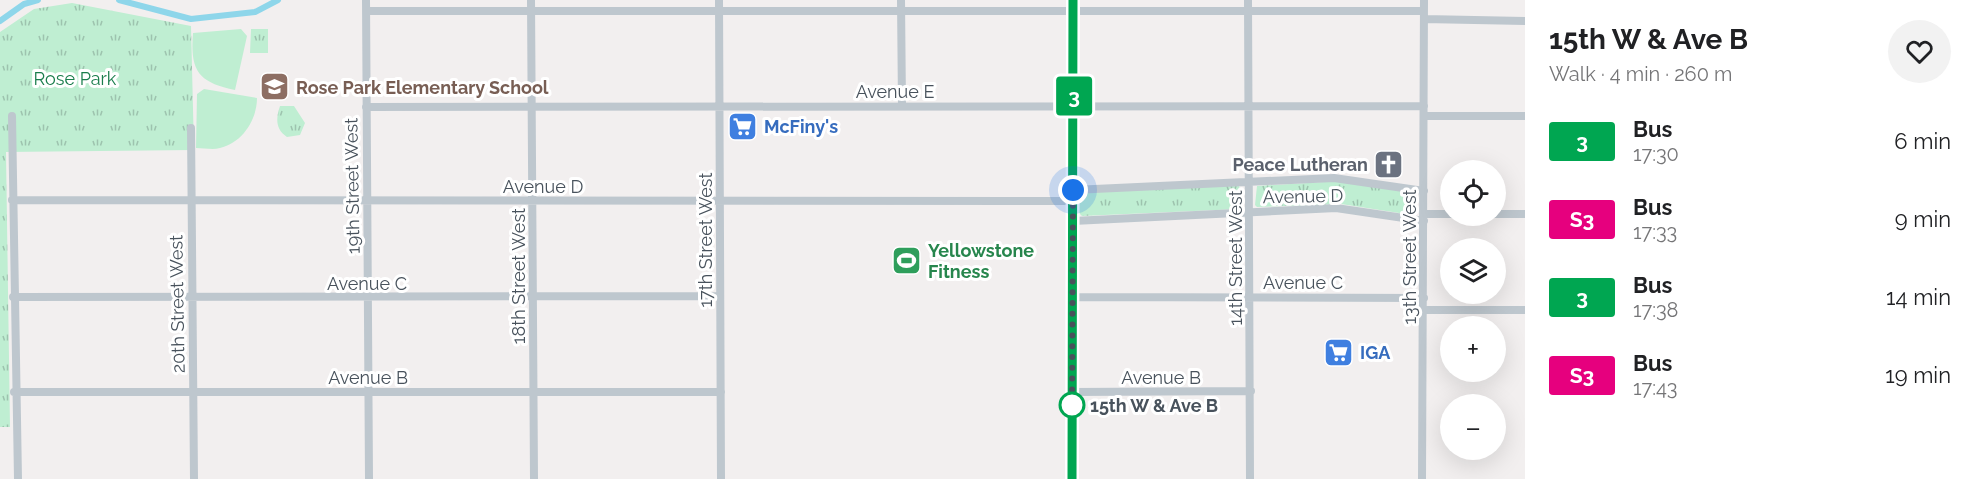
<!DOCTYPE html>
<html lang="en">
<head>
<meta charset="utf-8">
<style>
  body { margin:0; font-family:Raleway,sans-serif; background:#f2f2f2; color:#202124; height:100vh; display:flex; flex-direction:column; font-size:22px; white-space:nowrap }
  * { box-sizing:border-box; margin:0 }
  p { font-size:20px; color:#757577 }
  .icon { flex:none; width:33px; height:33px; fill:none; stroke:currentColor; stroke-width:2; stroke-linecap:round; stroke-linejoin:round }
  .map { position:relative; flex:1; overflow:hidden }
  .drawer { display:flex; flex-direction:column; background:#fff; width:450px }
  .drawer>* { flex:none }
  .badge { padding:0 12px; border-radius:4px; font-size:21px; line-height:39px }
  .tools { position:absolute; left:1440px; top:160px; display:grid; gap:12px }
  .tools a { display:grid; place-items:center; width:66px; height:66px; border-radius:50%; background:#fff; box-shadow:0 6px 24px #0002; font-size:30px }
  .you { position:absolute; width:30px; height:30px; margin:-15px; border:4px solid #fff; border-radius:50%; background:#1a73e8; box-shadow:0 0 0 9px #1a73e833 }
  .map>.badge { position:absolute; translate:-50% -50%; box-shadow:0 0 0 3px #fff }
  .round { display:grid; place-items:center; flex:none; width:63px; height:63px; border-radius:32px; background:#f2f2f2 }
  .head { display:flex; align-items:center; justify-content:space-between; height:102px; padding:0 24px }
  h1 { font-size:28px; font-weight:700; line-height:45px }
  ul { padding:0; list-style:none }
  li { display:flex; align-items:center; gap:18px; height:78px; padding:0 24px }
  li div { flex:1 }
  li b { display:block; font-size:22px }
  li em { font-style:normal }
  li .badge { min-width:66px; font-weight:700; text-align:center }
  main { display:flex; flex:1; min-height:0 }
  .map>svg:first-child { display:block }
  .grass { fill:#bfeed2 }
  .park { fill:url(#park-tufts) }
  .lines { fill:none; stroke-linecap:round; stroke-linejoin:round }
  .canal { stroke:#8ed6ea; stroke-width:6 }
  .minor { stroke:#bec7ce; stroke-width:8 }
  .line-casing { stroke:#fff; stroke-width:14 }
  .line { stroke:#00a651; stroke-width:9 }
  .walk { stroke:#48525c; stroke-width:6; stroke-dasharray:0 10.8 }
  .stop-dot { fill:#fff; stroke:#00a651; stroke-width:3 }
  .labels { text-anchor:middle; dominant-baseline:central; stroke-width:6; stroke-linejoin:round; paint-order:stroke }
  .park-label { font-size:18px; fill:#1a7d4c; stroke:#fff }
  .education-label { font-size:18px; font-weight:bold; fill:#785e54; stroke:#fff; text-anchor:start }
  .street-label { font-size:18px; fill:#48525c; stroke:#fff }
  .shop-label { font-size:18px; font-weight:bold; fill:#366cbe; stroke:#fff; text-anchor:start }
  .worship-label { font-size:18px; font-weight:bold; fill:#5b616d; stroke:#fff; text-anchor:end }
  .leisure-label { font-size:18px; font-weight:bold; fill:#27864d; stroke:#fff; text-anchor:start }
  .stop-label { font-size:18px; font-weight:bold; fill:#48525c; stroke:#fff; text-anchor:start }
</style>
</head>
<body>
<main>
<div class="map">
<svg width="1525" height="479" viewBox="0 0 1525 479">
  <defs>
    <pattern id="park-tufts" width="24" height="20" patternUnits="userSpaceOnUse" patternTransform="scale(1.5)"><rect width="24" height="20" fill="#bfeed2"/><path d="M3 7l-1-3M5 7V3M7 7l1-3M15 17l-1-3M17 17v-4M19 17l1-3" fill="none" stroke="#9dc3ae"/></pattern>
  </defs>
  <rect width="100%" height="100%" fill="#f2efef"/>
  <!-- grass -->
  <path class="grass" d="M241 29 247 36 235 90C198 82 190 71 193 33Z
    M204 89 257 98C257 120 242 143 220 148 213 150 204 148 196 148L197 94Z"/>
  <!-- park -->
  <path class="park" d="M72 3 191 26 194 150 6 152 10 427H0V32L34 9Z
    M251 29H268V53H250Z
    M280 106H294L305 123 300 135 287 137C275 129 276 118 280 106Z
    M1341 181 1412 192 1415 196V212L1412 215 1341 204 1257 207 1255 205 1257 186Z
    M1239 185 1242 205 1239 209 1082 216 1078 212V196L1081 192Z"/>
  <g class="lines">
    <!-- canal -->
    <path class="canal" d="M119 0 191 19 255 12 278 0
      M0 21 24 4 38 0"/>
    <!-- minor -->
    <path class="minor" d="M366 0 369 479
      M531 0 534 479
      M719 0 721 479
      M901 0 902 106
      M1248 0 1250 479
      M366 11H1424
      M1424 19 1525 21
      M366 107 1424 106
      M12 116 18 479
      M1424 116H1525
      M191 128 194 479
      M1073 190 1334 178 1424 191
      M12 200 1073 201
      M1424 214H1450
      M1496 214H1525
      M1073 221 1336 208 1424 221
      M13 297 720 296
      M1073 297 1424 298
      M1424 310H1525
      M14 392H721
      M1073 392 1251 391
      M1072 479 1073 0
      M1422 479 1424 0"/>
  </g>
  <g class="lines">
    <defs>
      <path id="line" d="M1072 479 1073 0"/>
    </defs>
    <!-- line casing -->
    <use href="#line" class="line-casing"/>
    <!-- line -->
    <use href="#line" class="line"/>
    <!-- walk -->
    <path class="walk" d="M1072 405V408L1073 190"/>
  </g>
  <!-- icons -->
  <defs>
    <symbol id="school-square" viewBox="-11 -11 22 22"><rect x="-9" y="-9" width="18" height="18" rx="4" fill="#8d6e63" stroke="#fff"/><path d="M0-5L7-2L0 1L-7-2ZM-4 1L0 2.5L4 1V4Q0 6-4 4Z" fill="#fff"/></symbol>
    <symbol id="supermarket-square" viewBox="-11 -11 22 22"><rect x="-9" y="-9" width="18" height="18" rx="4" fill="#3f7fe0" stroke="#fff"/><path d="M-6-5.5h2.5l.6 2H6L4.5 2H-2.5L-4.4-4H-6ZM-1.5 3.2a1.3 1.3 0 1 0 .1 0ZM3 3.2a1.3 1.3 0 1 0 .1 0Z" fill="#fff"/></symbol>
    <symbol id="church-square" viewBox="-11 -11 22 22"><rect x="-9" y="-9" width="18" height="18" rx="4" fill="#6b7280" stroke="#fff"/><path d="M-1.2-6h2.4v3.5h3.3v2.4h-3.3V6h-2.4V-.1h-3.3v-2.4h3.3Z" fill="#fff"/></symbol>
    <symbol id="stadium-square" viewBox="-11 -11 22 22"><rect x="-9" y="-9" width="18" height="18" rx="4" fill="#2e9e5b" stroke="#fff"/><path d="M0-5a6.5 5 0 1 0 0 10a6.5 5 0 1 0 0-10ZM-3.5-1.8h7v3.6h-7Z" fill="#fff"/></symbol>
  </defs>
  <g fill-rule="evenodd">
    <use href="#school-square" x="258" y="70" width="33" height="33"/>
    <use href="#supermarket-square" x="726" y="110" width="33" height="33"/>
    <use href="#church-square" x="1372" y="148" width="33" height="33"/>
    <use href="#stadium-square" x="890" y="244" width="33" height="33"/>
    <use href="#supermarket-square" x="1322" y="336" width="33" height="33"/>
  </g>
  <!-- markers -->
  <circle class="stop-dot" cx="1072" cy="405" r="12"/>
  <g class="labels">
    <!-- park labels -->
    <g class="park-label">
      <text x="75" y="78">Rose Park</text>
    </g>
    <!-- education labels -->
    <g class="education-label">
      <text x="296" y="87">Rose Park Elementary School</text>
    </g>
    <!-- street labels -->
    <g class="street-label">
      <text x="895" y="91">Avenue E</text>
      <text transform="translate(352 186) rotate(-91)">19th Street West</text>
      <text x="543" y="186">Avenue D</text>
      <text transform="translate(1303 196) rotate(-1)">Avenue D</text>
      <text transform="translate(705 240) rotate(-90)">17th Street West</text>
      <text transform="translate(1409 257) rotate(-90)">13th Street West</text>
      <text transform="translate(1235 258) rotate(-90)">14th Street West</text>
      <text transform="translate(518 276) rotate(-90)">18th Street West</text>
      <text x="1303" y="282">Avenue C</text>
      <text x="367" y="283">Avenue C</text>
      <text transform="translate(177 304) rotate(-91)">20th Street West</text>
      <text x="368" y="377">Avenue B</text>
      <text x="1161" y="377">Avenue B</text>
    </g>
    <!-- shop labels -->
    <g class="shop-label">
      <text x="764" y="126">McFiny's</text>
      <text x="1360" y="352">IGA</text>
    </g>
    <!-- worship labels -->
    <g class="worship-label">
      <text x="1368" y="164">Peace Lutheran</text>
    </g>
    <!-- leisure labels -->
    <g class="leisure-label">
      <text x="928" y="250">Yellowstone<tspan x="928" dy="21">Fitness</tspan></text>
    </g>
    <!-- stop labels -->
    <g class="stop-label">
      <text x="1090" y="405">15th W &amp; Ave B</text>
    </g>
  </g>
</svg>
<div class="tools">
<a><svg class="icon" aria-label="locate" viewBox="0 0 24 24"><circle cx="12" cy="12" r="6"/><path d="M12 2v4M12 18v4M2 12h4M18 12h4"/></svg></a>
<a><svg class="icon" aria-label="layers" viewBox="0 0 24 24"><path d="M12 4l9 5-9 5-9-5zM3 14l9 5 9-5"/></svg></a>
<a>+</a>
<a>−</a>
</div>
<div class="you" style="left:1073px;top:190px"></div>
<b class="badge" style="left:1074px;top:96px;background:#00a651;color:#fff">3</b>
</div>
<section class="drawer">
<div class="head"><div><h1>15th W &amp; Ave B</h1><p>Walk · 4 min · 260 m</p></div><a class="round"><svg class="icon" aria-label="heart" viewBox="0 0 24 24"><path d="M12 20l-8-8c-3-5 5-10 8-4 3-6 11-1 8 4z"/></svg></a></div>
<ul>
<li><span class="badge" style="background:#00a651;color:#fff">3</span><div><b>Bus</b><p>17:30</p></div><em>6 min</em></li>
<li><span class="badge" style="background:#e6007e;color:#fff">S3</span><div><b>Bus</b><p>17:33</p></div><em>9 min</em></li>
<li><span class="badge" style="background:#00a651;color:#fff">3</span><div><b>Bus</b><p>17:38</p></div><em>14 min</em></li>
<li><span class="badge" style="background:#e6007e;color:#fff">S3</span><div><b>Bus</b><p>17:43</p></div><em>19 min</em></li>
</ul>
</section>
</main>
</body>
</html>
